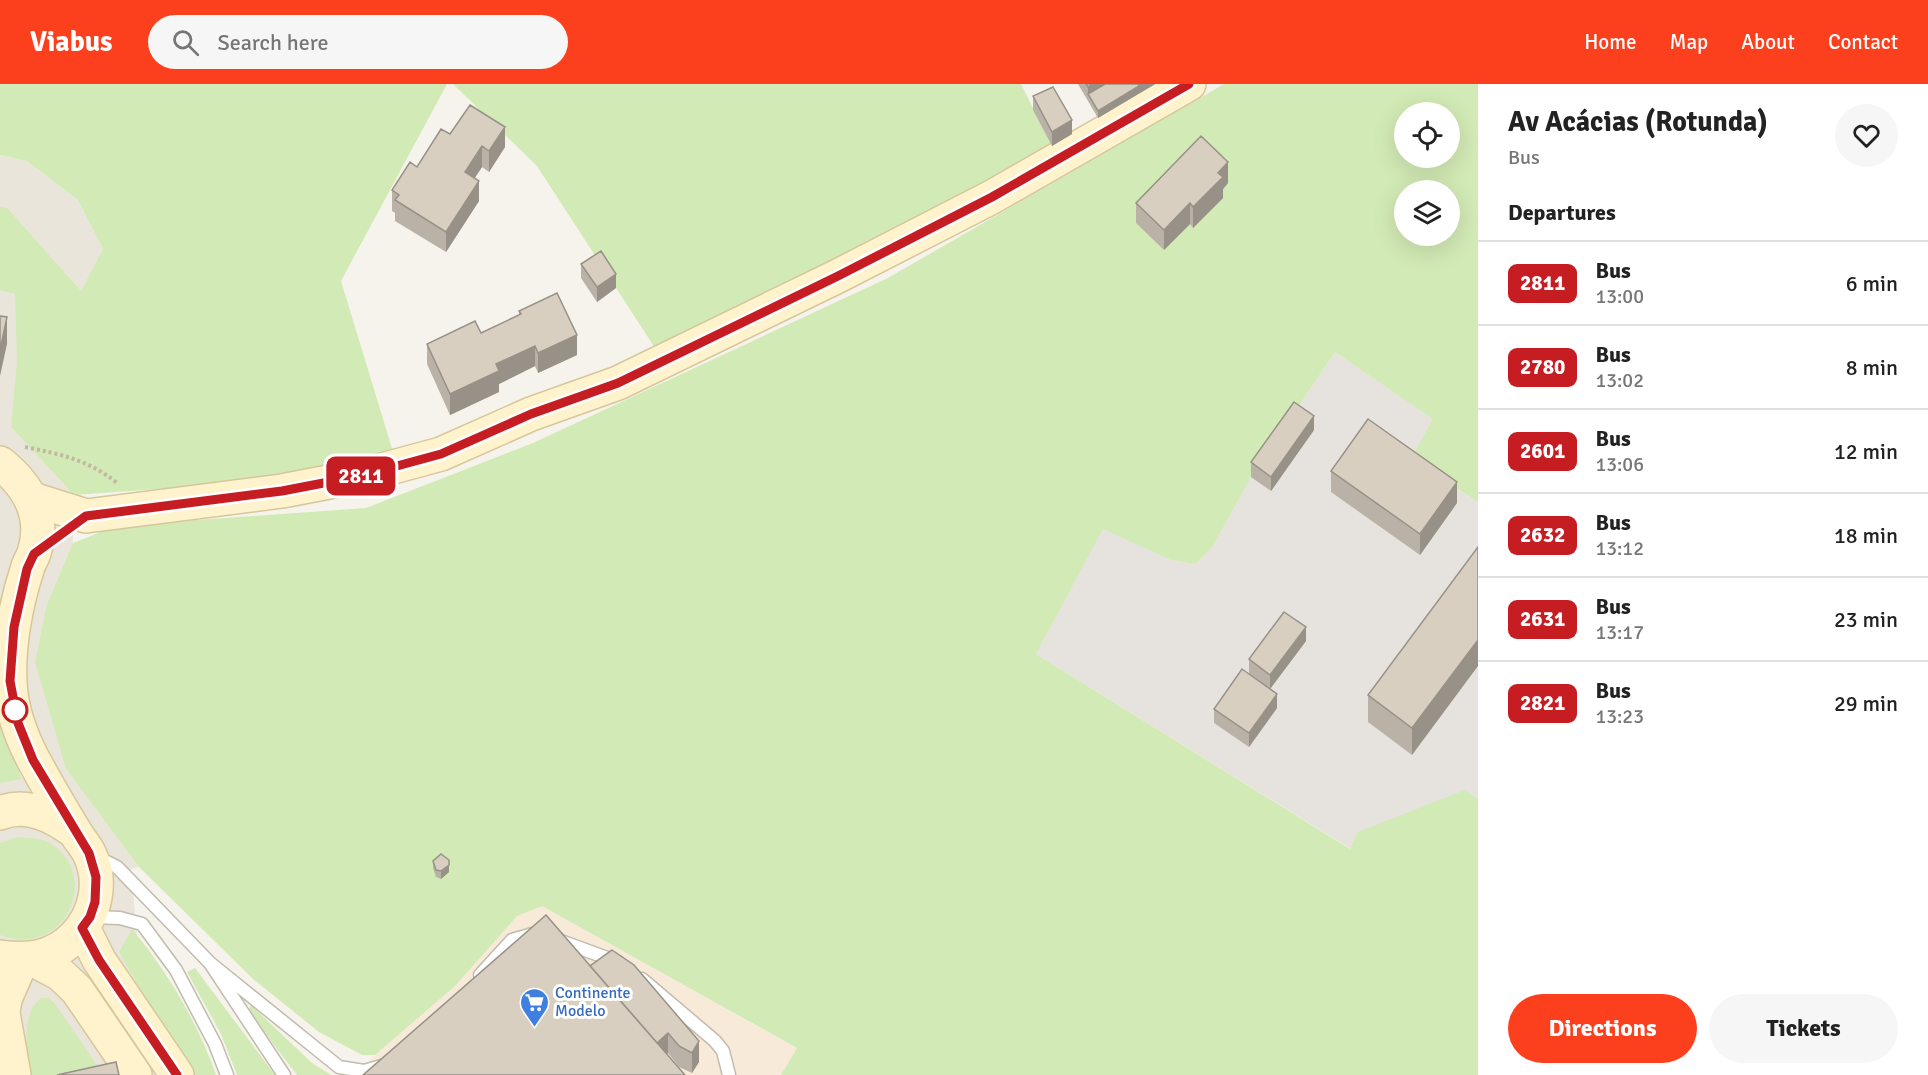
<!DOCTYPE html>
<html lang="en">
<head>
<meta charset="utf-8">
<style>
  body { margin:0; font-family:Signika,sans-serif; background:#f6f6f6; color:#222; height:100vh; display:flex; flex-direction:column; font-size:22px; white-space:nowrap }
  * { box-sizing:border-box; margin:0 }
  p { font-size:20px; color:#767676 }
  .icon { flex:none; width:33px; height:33px; fill:none; stroke:currentColor; stroke-width:2; stroke-linecap:round; stroke-linejoin:round }
  .map { position:relative; flex:1; overflow:hidden }
  .drawer { display:flex; flex-direction:column; background:#fff; width:450px }
  .drawer>* { flex:none }
  .badge { padding:0 12px; border-radius:9px; font-size:21px; line-height:39px }
  .tools { position:absolute; left:1394px; top:18px; display:grid; gap:12px }
  .tools a { display:grid; place-items:center; width:66px; height:66px; border-radius:50%; background:#fff; box-shadow:0 6px 24px #0002; font-size:30px }
  .map>.badge { position:absolute; translate:-50% -50%; box-shadow:0 0 0 3px #fff }
  h2 { padding:0 30px; font-size:22px; line-height:54px }
  .round { display:grid; place-items:center; flex:none; width:63px; height:63px; border-radius:32px; background:#f6f6f6 }
  .overview { display:flex; align-items:center; justify-content:space-between; height:102px; padding:0 30px }
  h1 { font-size:28px; font-weight:700; line-height:45px }
  .action { display:flex; gap:12px; margin-top:auto; padding:12px 30px }
  .action a { flex:1; height:69px; border-radius:36px; background:#fc3f1d; color:#fff; font-size:24px; font-weight:700; line-height:69px; text-align:center }
  .action a+a { background:#f6f6f6; color:#222 }
  ul { padding:0; list-style:none }
  li { display:flex; align-items:center; gap:18px; height:84px; padding:0 30px; border-top:2px solid #e0e0e0 }
  li div { flex:1 }
  li b { display:block; font-size:22px }
  li em { font-style:normal }
  li .badge { min-width:66px; font-weight:700; text-align:center }
  header { display:flex; align-items:center; gap:36px; box-sizing:border-box; height:84px; padding:0 30px; background:#fc3f1d; color:#fff }
  header strong { font-size:28px }
  nav { display:flex; gap:33px; margin-inline-start:auto; font-size:21px }
  .search { width:420px; height:54px; background:#f6f6f6; display:flex; align-items:center; gap:15px; box-sizing:border-box; padding:0 21px; border-radius:33px; color:#767676; font-size:22px }
  main { display:flex; flex:1; min-height:0 }
  .map>svg:first-child { display:block }
  .residential { fill:#eae5da }
  .commercial { fill:#f7ead8 }
  .industrial { fill:#e6e2dd }
  .green { fill:#d2eab5; fill-rule:evenodd }
  .lines { fill:none; stroke-linecap:round; stroke-linejoin:round }
  .lane-casing { stroke:#c2bbae; stroke-width:15 }
  .secondary-casing { stroke:#d6c79b; stroke-width:36 }
  .path { stroke:#c4b79f; stroke-width:4; stroke-dasharray:3 3; stroke-linecap:butt }
  .lane { stroke:#fff; stroke-width:12 }
  .secondary { stroke:#fff3cd; stroke-width:33 }
  .wall { fill:#bab2a6 }
  .shaded-wall { fill:#979187 }
  .building { fill:#d8cfc1; stroke:#979187; stroke-width:1.5 }
  .line-casing { stroke:#fff; stroke-width:14 }
  .line { stroke:#c61d23; stroke-width:9 }
  .stop-dot { fill:#fff; stroke:#c61d23; stroke-width:3 }
  .labels { text-anchor:middle; dominant-baseline:central; stroke-width:6; stroke-linejoin:round; paint-order:stroke }
  .shop-label { font-size:16px; fill:#366cbe; stroke:#fff; text-anchor:start }
</style>
</head>
<body>
<header>
<strong>Viabus</strong>
<div class="search"><svg class="icon" aria-label="search" viewBox="0 0 24 24"><circle cx="10" cy="10" r="6"/><path d="M15 15l6 6"/></svg>Search here</div>
<nav><a>Home</a><a>Map</a><a>About</a><a>Contact</a></nav>
</header>
<main>
<div class="map">
<svg width="1478" height="991" viewBox="0 0 1478 991">
  <rect width="100%" height="100%" fill="#f6f3ec"/>
  <!-- residential -->
  <path class="residential" d="M0 71 27 77 78 116 103 165 11 343 74 411 73 459 47 520 66 685 139 783 131 785 139 875 201 991H0Z"/>
  <!-- commercial -->
  <path class="commercial" d="M542 822 798 965 781 991H358L375 971 455 902 517 832Z"/>
  <!-- industrial -->
  <path class="industrial" d="M1335 268 1434 335 1444 397 1478 418V715L1465 707 1351 765 1036 570 1103 444 1171 476 1195 480 1212 464 1251 393Z"/>
  <!-- green -->
  <path class="green" d="M0 0H447L341 197 394 371 243 399 74 411 11 343 17 279 15 210 0 206V123L7 124 81 207 103 165 78 116 27 77 0 71Z
    M453 0H1021L1052 62 842 176 655 264 537 82Z
    M1224 0H1478V418L1411 375 1433 335 1335 268 1251 393 1212 464 1195 480 1171 476 1103 445 1036 570 1350 765 1358 748 1465 706 1478 715V991H781L797 964 542 822 517 832 455 902 375 971H362L319 948 253 895 139 783 66 685 35 578 47 520 73 459 111 444 156 439 366 424 533 359 888 194ZM1404 28H1449V74H1404ZM1404 106H1449V152H1404Z
    M0 552 6 642 21 695 0 699Z
    M18 753C26 754 38 754 46 757 105 788 65 876 0 851V759Z
    M132 845C167 887 198 939 216 991H189L119 868Z
    M195 884 275 991H237L221 950 187 888Z
    M41 914H49L55 920 104 991H30C28 965 19 933 41 914Z
    M251 921 312 979 331 991H297L248 927Z"/>
  <g class="lines">
    <defs>
      <path id="lane" d="M97 773 117 783 210 879 284 991
        M91 833 120 834 142 840 176 886 215 960 227 991
        M558 856 618 878
        M210 879 339 983 364 987 385 981
        M480 891 512 856 536 849
        M642 895 715 957 723 967 729 991"/>
      <path id="secondary" d="M0 379C29 402 46 432 34 469 32 475 28 480 27 486 16 519 8 563 10 598 11 624 21 652 33 675 46 699 60 723 74 746 78 754 85 761 89 769 103 797 96 830 75 852 54 874 29 877 0 873
        M32 415 86 432 282 407 360 392 441 370 531 330 618 299 838 192 992 113 1189 0
        M0 729C27 718 54 732 75 748
        M83 844 99 876 177 991
        M32 875 60 890 77 906 135 991
        M14 991 3 929 5 915 22 876"/>
    </defs>
    <!-- lane casing -->
    <use href="#lane" class="lane-casing"/>
    <!-- secondary casing -->
    <use href="#secondary" class="secondary-casing"/>
    <!-- path -->
    <path class="path" d="M25 363C60 370 89 376 117 399"/>
    <!-- lane -->
    <use href="#lane" class="lane"/>
    <!-- secondary -->
    <use href="#secondary" class="secondary"/>
  </g>
  <!-- wall -->
  <path class="wall" d="M1078 0H1155L1098 34Z
    M1033 12 1072 50 1052 62 1033 26Z
    M450 50 505 63 489 88 482 83 475 94 479 117 446 168 395 137V129L392 127V106Z
    M1228 99 1223 105V114L1193 144 1190 140 1164 166 1136 139V119Z
    M581 180 616 204 597 218 581 194Z
    M519 227 577 271 538 289 535 282 499 300V308L450 331 427 280V260L481 249 519 231Z
    M1314 346 1271 407 1251 393V378Z
    M1331 387 1457 419 1420 471 1331 408Z
    M1478 463 1412 671 1368 638V611Z
    M1306 557 1270 605 1277 624 1249 663 1214 639V625L1264 601 1249 590V575Z
    M433 777 449 788 441 795 436 793 433 784Z
    M612 866 699 978 692 989 679 983 668 969 667 970 590 882Z"/>
  <!-- shaded-wall -->
  <path class="shaded-wall" d="M1093 0H1117L1088 10V3Z
    M1139 0H1155L1098 34V27L1139 2Z
    M1072 36V50L1052 62V48Z
    M505 43V63L489 88V67Z
    M482 62V83L465 108V88Z
    M1228 78V99L1223 105V114L1193 144V123L1218 89Z
    M479 97V117L446 168V148Z
    M1190 119V140L1164 166V146Z
    M616 190V204L597 218V203Z
    M7 233V260L0 292V266Z
    M577 251V271L538 289V269Z
    M535 262V282L499 300V308L450 331V310L496 280Z
    M1314 332V346L1271 407V393Z
    M1457 398V419L1420 471V450Z
    M1306 543V557L1270 605V591Z
    M1478 556V582L1412 671V644Z
    M1277 610V624L1249 663V649Z
    M449 781V788L441 795V787Z
    M668 949V969L654 982V962Z
    M699 957V978L692 989V969Z"/>
  <!-- building -->
  <path class="building" d="M1086 0H1093L1088 3Z
    M1105 0H1138L1139 2 1098 27 1088 10Z
    M1053 3 1072 36 1052 48 1033 12Z
    M470 21 505 43 489 67 482 62 465 88 479 97 446 148 395 116 399 111 392 106 410 78 417 83 441 45 450 50Z
    M1201 52 1228 78 1218 89 1223 93 1193 123 1190 119 1164 146 1136 119Z
    M601 167 616 190 597 203 581 180Z
    M557 209 577 251 538 269 535 262 496 280 499 287 450 310 427 260 475 237 481 249 521 230 519 227Z
    M0 232 7 233 0 266Z
    M1294 318 1314 332 1271 393 1251 378Z
    M1368 335 1457 398 1420 450 1331 387Z
    M1478 463V556L1412 644 1368 611Z
    M1284 528 1306 543 1270 591 1249 575Z
    M1242 585 1277 610 1249 649 1214 625Z
    M441 770 449 776V781L441 787 436 786 433 777Z
    M546 831 685 991H363Z
    M612 866 634 881 699 957 692 969 679 962 668 949 657 959 590 882Z
    M116 978 119 991H57Z"/>
  <g class="lines">
    <defs>
      <path id="line" d="M177 991 99 876 82 844 90 833 95 818 96 793 89 769 33 676 18 639 10 597 14 543 27 485 34 470 86 432 282 407 360 392 441 370 531 330 618 299 838 192 992 113 1189 0"/>
    </defs>
    <!-- line casing -->
    <use href="#line" class="line-casing"/>
    <!-- line -->
    <use href="#line" class="line"/>
  </g>
  <!-- icons -->
  <defs>
    <symbol id="supermarket-pin" viewBox="-11 -11 22 30"><path d="M0 17L-7.5 6A9.5 9.5 0 1 1 7.5 6Z" fill="#3f7fe0" stroke="#fff"/><path d="M-6-5.5h2.5l.6 2H6L4.5 2H-2.5L-4.4-4H-6ZM-1.5 3.2a1.3 1.3 0 1 0 .1 0ZM3 3.2a1.3 1.3 0 1 0 .1 0Z" fill="#fff"/></symbol>
  </defs>
  <g fill-rule="evenodd">
    <use href="#supermarket-pin" x="518" y="902" width="33" height="45"/>
  </g>
  <!-- markers -->
  <circle class="stop-dot" cx="15" cy="626" r="12"/>
  <g class="labels">
    <!-- shop labels -->
    <g class="shop-label">
      <text x="555" y="909">Continente<tspan x="555" dy="18">Modelo</tspan></text>
    </g>
  </g>
</svg>
<div class="tools">
<a><svg class="icon" aria-label="locate" viewBox="0 0 24 24"><circle cx="12" cy="12" r="6"/><path d="M12 2v4M12 18v4M2 12h4M18 12h4"/></svg></a>
<a><svg class="icon" aria-label="layers" viewBox="0 0 24 24"><path d="M12 4l9 5-9 5-9-5zM3 14l9 5 9-5"/></svg></a>
</div>
<b class="badge" style="left:361px;top:392px;background:#c61d23;color:#fff">2811</b>
</div>
<section class="drawer">
<div class="overview"><div><h1>Av Acácias (Rotunda)</h1><p>Bus</p></div><a class="round"><svg class="icon" aria-label="heart" viewBox="0 0 24 24"><path d="M12 20l-8-8c-3-5 5-10 8-4 3-6 11-1 8 4z"/></svg></a></div>
<h2>Departures</h2>
<ul>
<li><span class="badge" style="background:#c61d23;color:#fff">2811</span><div><b>Bus</b><p>13:00</p></div><em>6 min</em></li>
<li><span class="badge" style="background:#c61d23;color:#fff">2780</span><div><b>Bus</b><p>13:02</p></div><em>8 min</em></li>
<li><span class="badge" style="background:#c61d23;color:#fff">2601</span><div><b>Bus</b><p>13:06</p></div><em>12 min</em></li>
<li><span class="badge" style="background:#c61d23;color:#fff">2632</span><div><b>Bus</b><p>13:12</p></div><em>18 min</em></li>
<li><span class="badge" style="background:#c61d23;color:#fff">2631</span><div><b>Bus</b><p>13:17</p></div><em>23 min</em></li>
<li><span class="badge" style="background:#c61d23;color:#fff">2821</span><div><b>Bus</b><p>13:23</p></div><em>29 min</em></li>
</ul>
<div class="action"><a>Directions</a><a>Tickets</a></div>
</section>
</main>
</body>
</html>
